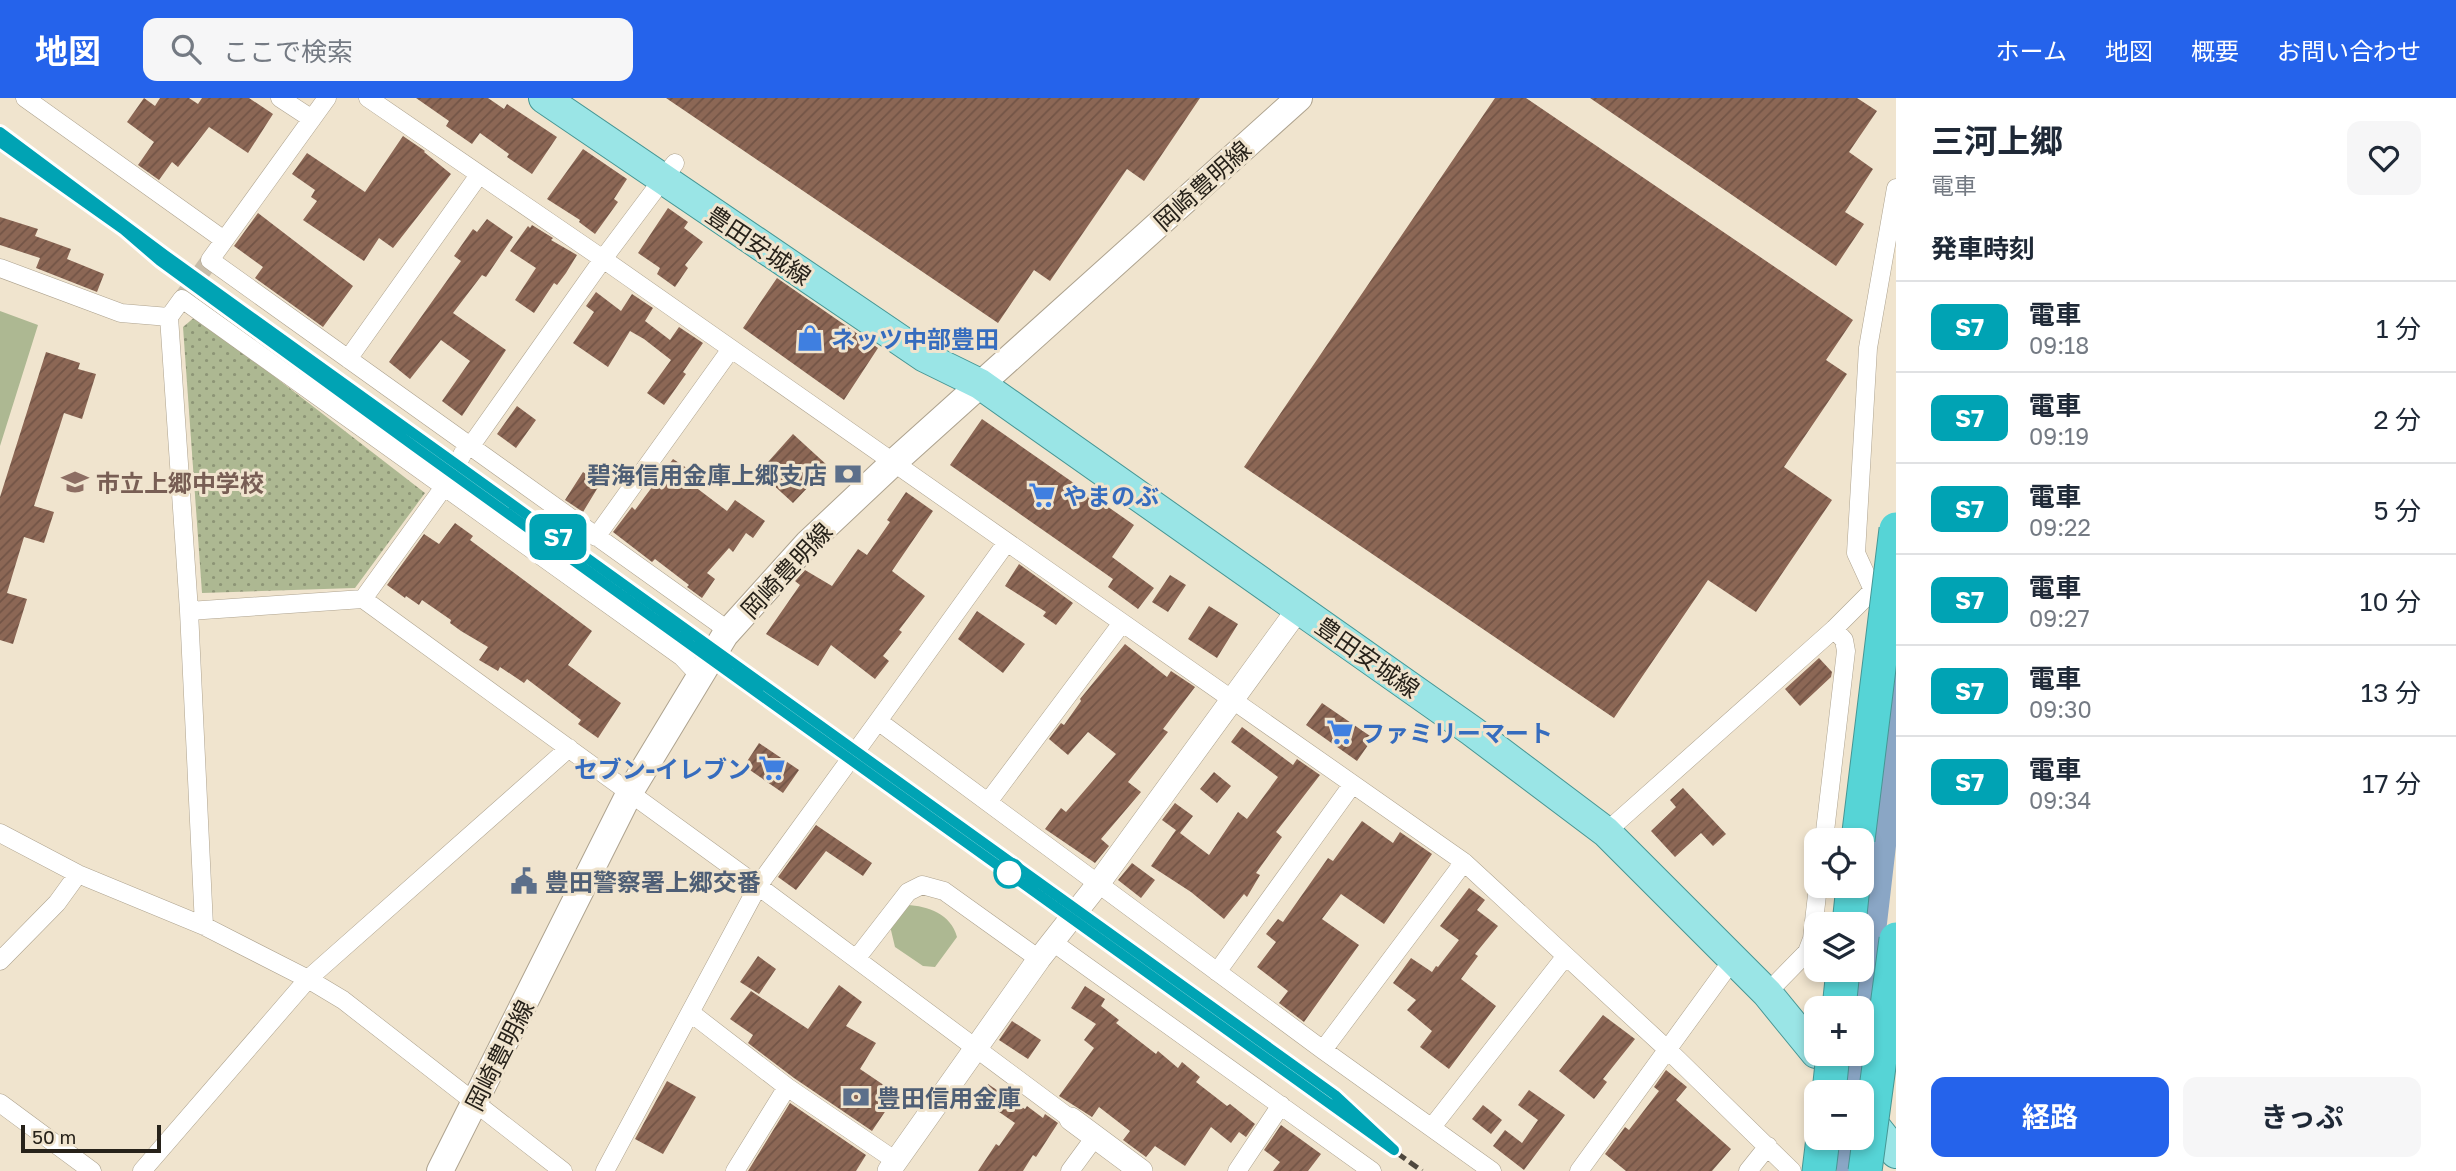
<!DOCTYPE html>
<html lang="ja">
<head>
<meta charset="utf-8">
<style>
  body { margin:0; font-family:"Golos Text","Noto Sans JP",sans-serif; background:#f6f6f7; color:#1f2937; height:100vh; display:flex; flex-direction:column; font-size:26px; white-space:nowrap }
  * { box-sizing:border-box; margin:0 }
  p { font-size:23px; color:#747a83 }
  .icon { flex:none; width:38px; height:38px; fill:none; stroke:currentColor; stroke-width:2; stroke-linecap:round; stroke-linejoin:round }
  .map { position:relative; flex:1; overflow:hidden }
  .panel { display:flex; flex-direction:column; background:#fff; width:560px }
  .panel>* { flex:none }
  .badge { padding:0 14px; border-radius:10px; font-size:24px; line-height:46px }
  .buttons { position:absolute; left:1804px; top:730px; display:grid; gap:14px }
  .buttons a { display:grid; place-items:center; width:70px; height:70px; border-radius:14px; background:#fff; box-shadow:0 4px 10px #0003; font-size:35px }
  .scale { position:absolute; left:21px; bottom:18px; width:140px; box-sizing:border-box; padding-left:7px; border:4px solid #27221a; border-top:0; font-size:19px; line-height:24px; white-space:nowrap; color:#27221a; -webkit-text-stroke:5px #f0e4ce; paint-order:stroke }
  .map>.badge { position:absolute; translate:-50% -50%; box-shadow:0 0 0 4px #fff }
  h2 { padding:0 35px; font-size:26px; line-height:63px }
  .round { display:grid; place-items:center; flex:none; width:74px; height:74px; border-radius:14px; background:#f6f6f7 }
  .summary { display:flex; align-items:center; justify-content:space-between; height:119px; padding:0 35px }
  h1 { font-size:33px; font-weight:700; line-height:52px }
  .cta { display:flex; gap:14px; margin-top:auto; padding:14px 35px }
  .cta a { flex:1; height:80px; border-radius:14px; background:#2563eb; color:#fff; font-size:28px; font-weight:700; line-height:80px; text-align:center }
  .cta a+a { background:#f6f6f7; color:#1f2937 }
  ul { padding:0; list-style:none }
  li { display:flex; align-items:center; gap:21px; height:91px; padding:0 35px; border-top:2px solid #e0e1e3 }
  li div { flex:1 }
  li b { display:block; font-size:26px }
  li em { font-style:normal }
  li .badge { min-width:77px; font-weight:700; text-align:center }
  header { display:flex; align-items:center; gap:42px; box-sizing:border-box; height:98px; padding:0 35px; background:#2563eb; color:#fff }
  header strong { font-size:33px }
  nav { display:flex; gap:38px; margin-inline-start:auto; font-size:24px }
  .search { width:490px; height:63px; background:#f6f6f7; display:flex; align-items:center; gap:18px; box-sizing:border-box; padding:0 24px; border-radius:14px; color:#747a83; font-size:26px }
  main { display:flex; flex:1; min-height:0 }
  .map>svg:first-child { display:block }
  .green { fill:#adb892 }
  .park { fill:url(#park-dots) }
  .water { fill:#8aa6c5 }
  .building { fill:url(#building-hatch) }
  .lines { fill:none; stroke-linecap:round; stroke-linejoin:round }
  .minor-tunnel { stroke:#c8bdaa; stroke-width:18; stroke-dasharray:18 9; stroke-linecap:butt }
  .minor-casing { stroke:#aea38f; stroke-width:19 }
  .tertiary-casing { stroke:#aea38f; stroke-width:24 }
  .secondary-casing { stroke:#aea38f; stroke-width:28 }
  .primary-casing { stroke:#469694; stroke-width:32 }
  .motorway-casing { stroke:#469694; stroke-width:35 }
  .minor { stroke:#fff; stroke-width:18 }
  .tertiary { stroke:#fff; stroke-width:23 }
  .secondary { stroke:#fff; stroke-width:26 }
  .primary { stroke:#9ae5e6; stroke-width:30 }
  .motorway { stroke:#56d4d6; stroke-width:33 }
  .rail { stroke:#4e473d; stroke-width:5; stroke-dasharray:10 5; stroke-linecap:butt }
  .motorway-bridge-casing { stroke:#469694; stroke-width:35; stroke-linecap:butt }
  .motorway-bridge { stroke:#56d4d6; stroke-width:33 }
  .line-casing { stroke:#fff; stroke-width:16 }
  .line { stroke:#00a3b4; stroke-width:10 }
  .stop-dot { fill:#fff; stroke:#00a3b4; stroke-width:3.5 }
  .labels { text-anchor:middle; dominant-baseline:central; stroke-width:6; stroke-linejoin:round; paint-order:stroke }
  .street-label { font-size:24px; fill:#27221a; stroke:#f0e4ce }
  .shop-label { font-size:24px; font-weight:bold; fill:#366cbe; stroke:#f0e4ce; text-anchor:start }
  .service-label { font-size:24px; font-weight:bold; fill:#4e5e75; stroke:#f0e4ce; text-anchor:start }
  .education-label { font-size:24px; font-weight:bold; fill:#785e54; stroke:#f0e4ce; text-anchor:start }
</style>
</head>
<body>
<header>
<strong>地図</strong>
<div class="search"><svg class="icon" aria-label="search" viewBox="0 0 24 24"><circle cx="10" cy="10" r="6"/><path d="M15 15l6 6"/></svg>ここで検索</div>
<nav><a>ホーム</a><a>地図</a><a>概要</a><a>お問い合わせ</a></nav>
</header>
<main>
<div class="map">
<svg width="1896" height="1073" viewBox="0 0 1896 1073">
  <defs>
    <pattern id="park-dots" width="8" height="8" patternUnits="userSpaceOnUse" patternTransform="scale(1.75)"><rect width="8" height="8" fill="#adb892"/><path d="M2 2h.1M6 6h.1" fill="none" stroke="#8d9576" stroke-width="1.8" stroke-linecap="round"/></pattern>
    <pattern id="building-hatch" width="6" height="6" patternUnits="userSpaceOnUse" patternTransform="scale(1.75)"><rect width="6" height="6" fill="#8c6755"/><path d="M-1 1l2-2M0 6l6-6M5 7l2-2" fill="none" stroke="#725446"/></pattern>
  </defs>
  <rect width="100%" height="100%" fill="#f0e4ce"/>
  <!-- green -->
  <path class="green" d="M0 213 38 227 0 348Z
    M907 807C928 808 951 816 957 839L935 869 923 868 895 849 890 828Z"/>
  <!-- park -->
  <path class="park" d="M196 218 425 395 355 490 202 495 183 229Z"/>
  <!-- water -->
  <path class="water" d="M1896 537V748L1861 1049 1863 1073H1837L1834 1065 1835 1040H1862V994H1841L1845 956H1862V910H1851L1856 872H1862L1861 826Z"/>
  <!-- building -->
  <path class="building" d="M144 0 155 8 160 0H189L198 6 202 0H249L273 16 248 55 209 29 178 69 172 64 159 82 138 67 154 44 127 24Z
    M416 0H488L504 11 507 6 557 39 532 76 507 59 509 56 480 35 472 46 446 28 449 23Z
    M666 0H1200L1144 83 1127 71 1050 183 1034 172 998 225Z
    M1495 0H1526L1853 222 1826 262 1847 276 1784 369 1832 402 1756 514 1708 482 1614 620 1244 369Z
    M1590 0H1857L1877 13 1849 54 1873 71 1845 114 1864 126 1836 168Z
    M403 38 425 53 424 54 451 76 393 150 379 140 364 163 303 122 317 103 311 99 315 92 292 76 307 55 365 94Z
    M583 51 627 81 614 101 618 104 595 136 579 124 580 122 547 101Z
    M668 110 688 124 684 130 703 144 685 167 688 170 675 189 657 176 660 170 638 155Z
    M258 115 353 188 323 229 255 180 263 169 234 148Z
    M0 119 38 131 35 138 71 151 67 161 104 176 97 194 36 170 40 160 0 147Z
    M487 121 513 139 486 179 482 177 453 215 506 252 462 318 442 303 470 263 441 242 410 281 389 264 461 163 454 158 473 131 477 134Z
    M532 127 553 140 551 142 577 157 566 175 557 187 554 185 534 215 515 202 536 170 510 153 528 128 530 130Z
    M777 180 878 250 844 302 743 230Z
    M596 194 621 213 632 196 653 210 645 223 670 242 679 229 703 245 683 274 686 276 664 307 647 295 671 262 644 241 630 233 608 269 573 245 594 214 586 208Z
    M46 254 80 265 78 271 96 276 82 321 64 315 34 408 54 414 44 445 24 439 7 495 27 501 13 546 0 542V399Z
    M517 308 536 322 516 350 497 336Z
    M982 321 1134 427 1112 459 1154 490 1138 511 1108 489 1113 481 950 367Z
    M793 336 828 368 793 405 759 374Z
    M673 361 696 376 690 385 727 413 735 402 765 423 753 440 746 435 733 454 729 450 707 475 715 481 702 500 687 489 689 487 655 461 652 464 613 434 632 409 635 412Z
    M583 374 600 386 583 414 565 402Z
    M906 394 933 413 892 473 925 498 899 532 902 534 883 558 889 563 875 581 831 547 818 568 766 536 800 487 795 483 805 472 832 488 858 451 867 457 890 424 887 422Z
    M455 425 473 438 470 442 592 533 568 567 621 605 598 640 578 626 581 622 527 581 524 585 500 569 498 573 479 562 488 549 461 533 450 525 451 522 422 502 419 507 406 498 405 500 387 487 424 436 439 446Z
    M1019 466 1073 505 1056 527 1043 518 1046 514 1005 488Z
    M1170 477 1186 487 1168 514 1152 504Z
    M1209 508 1238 526 1217 560 1188 541Z
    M977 513 1025 546 1003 575 958 541Z
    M1125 546 1167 579 1171 573 1195 589 1163 631 1168 634 1128 684 1141 694 1101 741 1109 748 1095 765 1045 731 1061 710 1066 714 1116 656 1088 634 1068 657 1049 641 1061 625 1064 627 1081 603 1080 601Z
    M1819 560 1832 574 1831 579 1800 608 1785 591Z
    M1322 605 1373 640 1357 663 1306 627Z
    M1242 629 1293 667 1297 661 1320 677 1276 734 1282 739 1256 775 1260 777 1247 799 1244 796 1224 821 1191 794 1151 768 1176 732 1209 757 1238 714 1247 721 1278 679 1231 644Z
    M759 645 799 672 783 695 744 668Z
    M1214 674 1231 688 1217 705 1200 691Z
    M1683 690 1726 736 1713 748 1701 735 1675 759 1651 733 1676 709 1670 702Z
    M1175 705 1193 718 1180 735 1162 722Z
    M1362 723 1393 745 1400 734 1432 756 1384 826 1341 796 1322 821 1359 847 1304 924 1279 905 1288 893 1257 869 1276 844 1266 836 1278 821 1283 824 1328 760 1333 763Z
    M816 727 872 765 863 778 826 753 796 792 778 779Z
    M1132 765 1155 782 1141 800 1118 782Z
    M1469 790 1485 802 1477 812 1498 828 1475 856 1478 858 1461 881 1496 908 1449 971 1420 949 1432 933 1407 912 1416 902 1393 885 1411 860 1432 874 1436 868 1438 869 1459 842 1440 828Z
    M758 858 776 871 759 896 740 884Z
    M839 887 862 904 846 928 876 945 860 971 897 996 872 1033 794 980 748 945 753 937 730 921 751 893 808 931Z
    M1085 888 1105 901 1101 908 1119 922 1116 925 1156 956 1158 953 1178 970 1182 964 1200 979 1196 984 1227 1008 1230 1006 1255 1026 1246 1039 1239 1034 1231 1045 1211 1029 1185 1068 1155 1048 1146 1059 1123 1042 1130 1033 1099 1009 1092 1019 1059 998 1094 950 1084 942 1096 926 1071 910Z
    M1603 917 1635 941 1603 981 1607 984 1594 1001 1559 973Z
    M1012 923 1041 942 1028 961 999 942Z
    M1666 972 1687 989 1676 1002 1731 1051 1712 1073H1626L1605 1056 1625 1029 1629 1032 1659 993 1654 989Z
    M667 983 696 999 663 1056 635 1041Z
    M988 986 1025 1011 1027 1008 1043 1020 1045 1016 1058 1025 1036 1059 1033 1057 1023 1073H978L996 1046 999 1048 1015 1025 979 1000Z
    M1529 992 1565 1017 1524 1072 1493 1048 1505 1032 1522 1045 1538 1022 1518 1007Z
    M790 1005 866 1057 856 1073H748Z
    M1483 1007 1502 1022 1491 1036 1472 1021Z
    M1281 1027 1321 1056 1308 1073H1273L1280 1064 1264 1052Z"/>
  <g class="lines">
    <!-- minor-tunnel -->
    <path class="minor-tunnel" d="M182 201 210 162"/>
    <defs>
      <path id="minor" d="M25 0 224 142
        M280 0 312 21
        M327 0 210 162 729 533
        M368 0 603 161 1464 764 1668 952 1792 1073
        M0 170 121 215 169 219
        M348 261 479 77
        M596 439 731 251
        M1007 444 878 623 1323 952 1492 1073
        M1873 492 1856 455 1868 250 1896 90
        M363 501 449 382 463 355 470 349 603 161 675 65
        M189 513 363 501 758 788 1071 1021
        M988 704 1122 525
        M1606 734 1834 531 1873 492 1880 482
        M0 735 78 776 204 828 308 881 343 902 563 1073
        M1824 742 1846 553 1844 542 1834 531
        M204 828 189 513 169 219 182 201 682 559 699 577
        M1054 845 1372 1073
        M856 861 908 794 922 787 944 793 1039 861
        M0 863 57 805 78 776
        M1217 874 1352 687
        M1767 895 1807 854 1812 841 1818 788
        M691 915 787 989 896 1063
        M1323 952 1464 764
        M0 1005 92 1073
        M1432 1029 1565 859
        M142 1073 308 881 569 650
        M605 1073 758 788 878 623
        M735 1073 787 989
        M1070 1073 1095 1039
        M1237 1073 1281 1007
        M1579 1073 1734 860
        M1748 1073 1768 1048"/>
      <path id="tertiary" d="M1071 1021 1141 1073
        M889 1073 1039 861 1098 786 1299 510"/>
      <path id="secondary" d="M440 1073 630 694 725 537 808 445 893 365 1299 0"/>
      <path id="primary" d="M544 0 925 259 980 286 1472 633 1606 734 1767 895 1816 955
        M1862 1012 1896 1055"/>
      <path id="motorway" d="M1849 826 1853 788
        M1839 910 1843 872
        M1819 1073 1823 1040"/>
    </defs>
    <!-- minor casing -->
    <use href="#minor" class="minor-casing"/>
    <!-- tertiary casing -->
    <use href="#tertiary" class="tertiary-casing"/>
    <!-- secondary casing -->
    <use href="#secondary" class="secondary-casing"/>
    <!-- primary casing -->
    <use href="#primary" class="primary-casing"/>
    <!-- motorway casing -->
    <use href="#motorway" class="motorway-casing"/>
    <!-- minor -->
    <use href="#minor" class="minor"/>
    <!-- tertiary -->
    <use href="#tertiary" class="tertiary"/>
    <!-- secondary -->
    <use href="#secondary" class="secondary"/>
    <!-- primary -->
    <use href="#primary" class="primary"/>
    <!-- motorway -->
    <use href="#motorway" class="motorway"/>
    <!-- rail -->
    <path class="rail" d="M0 44 124 132 160 163 1422 1073"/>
    <defs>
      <path id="motorway-bridge" d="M1858 742 1896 431
        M1829 994 1833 956
        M1865 1073 1896 841"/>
    </defs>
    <!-- motorway-bridge casing -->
    <use href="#motorway-bridge" class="motorway-bridge-casing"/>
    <!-- motorway-bridge -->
    <use href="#motorway-bridge" class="motorway-bridge"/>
  </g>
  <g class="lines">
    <defs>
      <path id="line" d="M0 34 165 157 1335 997 1394 1052 418 351 160 163 124 132 0 44"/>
    </defs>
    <!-- line casing -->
    <use href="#line" class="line-casing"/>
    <!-- line -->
    <use href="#line" class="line"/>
  </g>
  <!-- icons -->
  <defs>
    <symbol id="shop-bare" viewBox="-9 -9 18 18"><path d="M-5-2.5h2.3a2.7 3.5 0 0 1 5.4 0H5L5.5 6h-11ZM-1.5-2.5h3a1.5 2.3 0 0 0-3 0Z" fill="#3f7fe0" stroke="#f0e4ce" stroke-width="2.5" paint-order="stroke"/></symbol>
    <symbol id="bank-bare" viewBox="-9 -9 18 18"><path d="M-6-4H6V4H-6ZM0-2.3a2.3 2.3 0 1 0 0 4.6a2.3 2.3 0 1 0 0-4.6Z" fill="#5c6f8a" stroke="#f0e4ce" stroke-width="2.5" paint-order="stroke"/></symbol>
    <symbol id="school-bare" viewBox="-9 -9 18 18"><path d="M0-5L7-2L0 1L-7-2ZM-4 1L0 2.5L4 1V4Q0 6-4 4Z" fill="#8d6e63" stroke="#f0e4ce" stroke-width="2.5" paint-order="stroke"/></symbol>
    <symbol id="supermarket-bare" viewBox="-9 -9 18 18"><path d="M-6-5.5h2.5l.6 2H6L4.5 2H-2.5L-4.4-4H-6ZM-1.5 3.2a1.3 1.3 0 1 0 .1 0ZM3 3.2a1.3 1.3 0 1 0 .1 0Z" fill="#3f7fe0" stroke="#f0e4ce" stroke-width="2.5" paint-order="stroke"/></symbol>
    <symbol id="civic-bare" viewBox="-9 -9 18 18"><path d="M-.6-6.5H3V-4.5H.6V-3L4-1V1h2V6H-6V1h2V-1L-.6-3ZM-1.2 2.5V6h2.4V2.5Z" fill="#5c6f8a" stroke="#f0e4ce" stroke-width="2.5" paint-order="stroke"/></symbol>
  </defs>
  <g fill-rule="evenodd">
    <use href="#shop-bare" x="791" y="221" width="38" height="38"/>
    <use href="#bank-bare" x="829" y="357" width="38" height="38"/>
    <use href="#school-bare" x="56" y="365" width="38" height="38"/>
    <use href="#supermarket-bare" x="1023" y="378" width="38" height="38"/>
    <use href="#supermarket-bare" x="1321" y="615" width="38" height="38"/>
    <use href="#supermarket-bare" x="753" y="651" width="38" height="38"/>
    <use href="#civic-bare" x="505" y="764" width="38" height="38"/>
    <use href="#bank-bare" x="837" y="980" width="38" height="38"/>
  </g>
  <!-- markers -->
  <circle class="stop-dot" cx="1009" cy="775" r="14"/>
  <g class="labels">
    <!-- street labels -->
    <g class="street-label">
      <text transform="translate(1202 87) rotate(-42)">岡崎豊明線</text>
      <text transform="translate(759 147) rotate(34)">豊田安城線</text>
      <text transform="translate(786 472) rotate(-47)">岡崎豊明線</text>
      <text transform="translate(1368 559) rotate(35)">豊田安城線</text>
      <text transform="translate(499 957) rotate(-63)">岡崎豊明線</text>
    </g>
    <!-- shop labels -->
    <g class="shop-label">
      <text x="831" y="240">ネッツ中部豊田</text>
      <text x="1063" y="397">やまのぶ</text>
      <text x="1361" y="634">ファミリーマート</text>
      <text x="751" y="670" text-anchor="end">セブン-イレブン</text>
    </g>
    <!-- service labels -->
    <g class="service-label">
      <text x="827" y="376" text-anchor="end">碧海信用金庫上郷支店</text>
      <text x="545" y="783">豊田警察署上郷交番</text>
      <text x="877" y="999">豊田信用金庫</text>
    </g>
    <!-- education labels -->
    <g class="education-label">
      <text x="96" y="384">市立上郷中学校</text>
    </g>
  </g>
</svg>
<div class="buttons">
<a><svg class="icon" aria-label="locate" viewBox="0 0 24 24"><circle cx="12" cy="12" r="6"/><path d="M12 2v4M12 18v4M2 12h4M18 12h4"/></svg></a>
<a><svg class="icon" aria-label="layers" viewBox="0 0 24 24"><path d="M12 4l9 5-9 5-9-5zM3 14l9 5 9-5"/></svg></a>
<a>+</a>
<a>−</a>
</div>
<div class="scale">50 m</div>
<b class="badge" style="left:558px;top:439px;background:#00a3b4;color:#fff">S7</b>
</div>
<section class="panel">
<div class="summary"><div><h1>三河上郷</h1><p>電車</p></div><a class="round"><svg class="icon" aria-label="heart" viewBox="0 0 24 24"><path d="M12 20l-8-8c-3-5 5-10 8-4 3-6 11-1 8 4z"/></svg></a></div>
<h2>発車時刻</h2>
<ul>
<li><span class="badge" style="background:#00a3b4;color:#fff">S7</span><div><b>電車</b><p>09:18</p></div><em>1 分</em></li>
<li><span class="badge" style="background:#00a3b4;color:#fff">S7</span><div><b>電車</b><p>09:19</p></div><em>2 分</em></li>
<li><span class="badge" style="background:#00a3b4;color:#fff">S7</span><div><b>電車</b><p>09:22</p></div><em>5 分</em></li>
<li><span class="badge" style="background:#00a3b4;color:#fff">S7</span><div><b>電車</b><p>09:27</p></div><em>10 分</em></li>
<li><span class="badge" style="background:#00a3b4;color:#fff">S7</span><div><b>電車</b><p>09:30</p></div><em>13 分</em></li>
<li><span class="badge" style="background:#00a3b4;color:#fff">S7</span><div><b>電車</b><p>09:34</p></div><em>17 分</em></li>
</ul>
<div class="cta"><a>経路</a><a>きっぷ</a></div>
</section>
</main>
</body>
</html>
